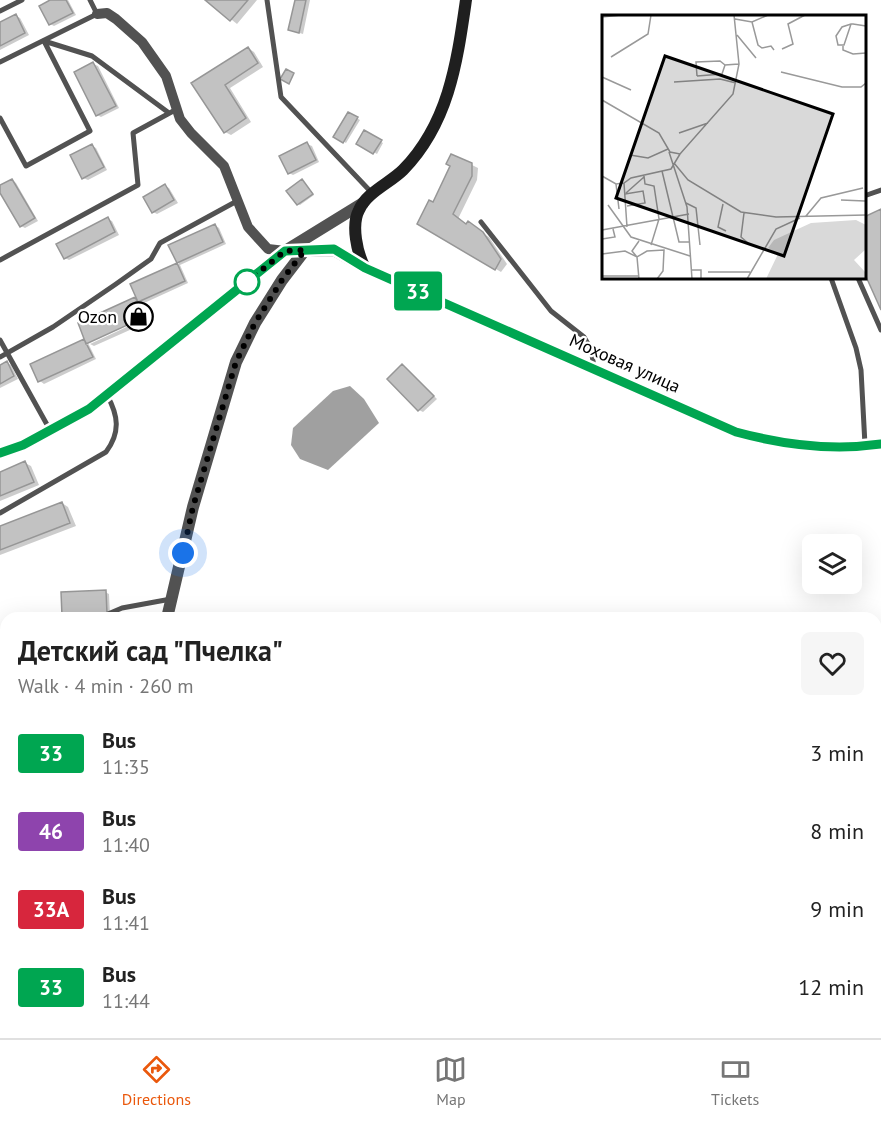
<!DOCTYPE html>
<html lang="en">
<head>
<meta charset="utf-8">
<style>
  body { margin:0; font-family:"PT Sans",sans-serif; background:#f6f6f6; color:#222; height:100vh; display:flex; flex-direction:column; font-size:22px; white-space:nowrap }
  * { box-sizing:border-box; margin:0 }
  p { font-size:20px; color:#767676 }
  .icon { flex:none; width:33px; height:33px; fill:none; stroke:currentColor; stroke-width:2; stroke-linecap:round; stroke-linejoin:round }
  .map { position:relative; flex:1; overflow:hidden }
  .details { position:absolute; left:0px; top:612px; width:882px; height:426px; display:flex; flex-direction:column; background:#fff; border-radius:18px 18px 0 0; box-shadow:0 6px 24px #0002 }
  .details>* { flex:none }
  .badge { padding:0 12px; border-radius:4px; font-size:21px; line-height:39px }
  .fabs { position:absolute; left:802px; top:534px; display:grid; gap:12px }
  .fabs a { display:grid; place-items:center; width:60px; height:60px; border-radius:9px; background:#fff; box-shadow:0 6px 24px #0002; font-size:30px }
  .you { position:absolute; width:30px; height:30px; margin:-15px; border:4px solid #fff; border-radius:50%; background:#1a73e8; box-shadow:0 0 0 9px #1a73e833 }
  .map>.badge { position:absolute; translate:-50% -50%; box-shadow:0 0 0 3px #fff }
  .round { display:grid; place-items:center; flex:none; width:63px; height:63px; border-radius:9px; background:#f6f6f6 }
  .head { display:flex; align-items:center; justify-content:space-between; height:102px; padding:0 18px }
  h1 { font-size:28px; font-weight:600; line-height:45px }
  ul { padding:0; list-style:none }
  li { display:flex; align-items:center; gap:18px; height:78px; padding:0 18px }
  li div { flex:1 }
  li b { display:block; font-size:22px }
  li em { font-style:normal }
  li .badge { min-width:66px; font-weight:700; text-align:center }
  .tab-bar { display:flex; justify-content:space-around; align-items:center; height:84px; border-top:2px solid #e0e0e0; background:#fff; font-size:16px; color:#767676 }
  .tab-bar a { display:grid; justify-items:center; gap:3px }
  .tab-bar .on { color:#ea580c }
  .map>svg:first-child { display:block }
  .green { fill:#d9d9d9 }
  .water { fill:#a0a0a0 }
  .shadow { fill:#0003 }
  .building { fill:#c2c2c2; stroke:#969696; stroke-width:1.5 }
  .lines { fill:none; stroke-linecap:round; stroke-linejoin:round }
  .service { stroke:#525252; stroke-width:5 }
  .minor { stroke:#525252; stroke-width:10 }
  .tertiary { stroke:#525252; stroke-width:12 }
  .secondary { stroke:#1f1f1f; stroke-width:12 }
  .line-casing { stroke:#fff; stroke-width:14 }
  .line { stroke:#00a651; stroke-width:9 }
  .walk { stroke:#000; stroke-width:6; stroke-dasharray:0 10.8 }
  .stop-dot { fill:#fff; stroke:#00a651; stroke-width:3 }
  .labels { text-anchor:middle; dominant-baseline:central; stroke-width:4.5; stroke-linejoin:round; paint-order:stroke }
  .poi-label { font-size:18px; fill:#000; stroke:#fff; text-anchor:end }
  .street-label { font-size:18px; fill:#000; stroke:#fff }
  .inset-road { fill:none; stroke:#999; stroke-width:1.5 }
  .view { fill:#000; fill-opacity:0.15; stroke:#000; stroke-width:3 }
  .inset-edge { fill:none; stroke:#000; stroke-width:3 }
</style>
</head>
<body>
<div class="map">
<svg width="881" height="1038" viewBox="0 0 881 1038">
  <rect width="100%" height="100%" fill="#fff"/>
  <!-- green -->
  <path class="green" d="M6 981V1032H153L158 1038H0V997H3Z"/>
  <!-- water -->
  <path class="water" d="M350 386 364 399 379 423 328 470 300 459 291 445 293 428 333 391Z"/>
  <!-- shadow -->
  <path class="shadow" d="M53 0H68L76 15 54 26 50 24Z
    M207 0H257L237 24Z
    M296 0H310L303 34 290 30Z
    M16 16 20 18 29 35 0 50V23Z
    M248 48 254 52 263 67 230 88 251 122 231 135 225 132 193 84Z
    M93 64 98 66 119 108 101 117 97 115Z
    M349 114 360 120 346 143 335 136Z
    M364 132 383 143 377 154 358 143Z
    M307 144 312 146 319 162 293 175 289 173Z
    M92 146 96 148 107 170 88 180 83 178Z
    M451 165H472L478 168 477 180 458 219 489 237 507 264 501 272 419 223 434 204Z
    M12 180 16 183 38 221 25 228 21 226 0 190V187Z
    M304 182 314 195 300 205 298 204Z
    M165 186 169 188 178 203 157 214 153 212Z
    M107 219 112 221 119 235 69 260 65 258Z
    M215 225 219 228 226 244 180 265 188 283 142 304 147 315 89 341 88 343 96 359 44 384 40 381 32 365 87 342 135 299 139 301 132 285 179 264 170 246Z
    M148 317 150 321 94 346 90 344Z
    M7 363 11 365 18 379 0 388V366Z
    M403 366 437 399 423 412 419 410Z
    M25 463 31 466 39 485 0 501V473Z
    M62 503 68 507 76 526 0 555V528Z
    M105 592 109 594 110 616 68 618Z"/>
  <!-- building -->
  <path class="building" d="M50 0H66L73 13 49 25 39 6Z
    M205 0H248L230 21Z
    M295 0H306L299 33 288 30Z
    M16 14 25 33 0 46V22Z
    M248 47 258 63 225 85 246 118 224 133 191 83Z
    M93 62 116 106 96 116 74 72Z
    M286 69 294 73 289 84 280 79Z
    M348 112 358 117 343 143 333 137Z
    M364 130 382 140 373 154 356 144Z
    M307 142 316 160 288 174 279 156Z
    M92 144 104 167 82 179 70 155Z
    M451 154 472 163V176L453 214 466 224 468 221 483 232 501 259 495 270 417 224 429 200 433 202 450 166 446 164Z
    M12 179 35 218 20 227 0 193V185Z
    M302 179 313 194 297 205 286 191Z
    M165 184 174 200 152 213 143 197Z
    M881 209V310L864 272V217Z
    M108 217 115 232 64 259 56 244Z
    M215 224 223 242 177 263 168 245Z
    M177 263 185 281 138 302 130 284Z
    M135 297 145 317 86 344 78 323Z
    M84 339 93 357 38 382 30 364Z
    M7 361 14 376 0 384V365Z
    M402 364 434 396 418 411 387 379Z
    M25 461 34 482 0 496V472Z
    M62 502 70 523 0 550V526Z
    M106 590 107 614 62 616 61 592Z
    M0 646 6 647V694H0Z"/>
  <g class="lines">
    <!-- service -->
    <path class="service" d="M267 0 281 97 372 193
      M0 11 22 0
      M44 41 92 56 169 113
      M0 62 97 14 90 0
      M0 118 26 166 90 131 44 41
      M864 196 881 190
      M481 222 551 311 584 337 591 349 594 367
      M0 260 138 185 133 133 177 109
      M831 278 856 348 861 370 865 445
      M858 278 881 330
      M0 340 50 430
      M0 357 53 327 116 284 151 259 160 243 237 201
      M0 513 106 452C121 432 118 415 107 395
      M41 618 101 617 122 608 171 599"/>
    <!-- minor -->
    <path class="minor" d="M97 14 107 13 116 19 142 42 166 76 180 119 191 133 224 166 248 227 268 249 285 251
      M0 910 6 911
      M219 1032 224 1038"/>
    <!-- tertiary -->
    <path class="tertiary" d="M298 251 334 250 365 268
      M0 453 23 445 89 409 285 251 363 203
      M167 618 193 507 236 362 255 323 282 280 305 250
      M237 1032 239 1038"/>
    <!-- secondary -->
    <path class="secondary" d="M466 0C457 62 449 123 403 170 390 183 367 192 359 210 351 225 357 253 365 268L736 432C784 445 832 451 881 444"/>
  </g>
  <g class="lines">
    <defs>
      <path id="line" d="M0 453 23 445 89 409 285 251 334 249 365 268 736 432C784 445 832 451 881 444"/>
    </defs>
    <!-- line casing -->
    <use href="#line" class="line-casing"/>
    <!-- line -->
    <use href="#line" class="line"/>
    <!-- walk -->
    <path class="walk" d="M183 553 193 507 236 362 255 323 282 280 305 250 285 251 247 282"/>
  </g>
  <!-- icons -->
  <defs>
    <symbol id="shop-ring" viewBox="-11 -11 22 22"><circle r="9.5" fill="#fff" stroke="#000" stroke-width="1.5"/><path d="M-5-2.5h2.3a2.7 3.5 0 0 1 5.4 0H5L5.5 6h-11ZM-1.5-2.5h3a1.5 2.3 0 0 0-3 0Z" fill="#000"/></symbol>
  </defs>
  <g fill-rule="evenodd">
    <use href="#shop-ring" x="122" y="300" width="33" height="33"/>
  </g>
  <!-- markers -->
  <circle class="stop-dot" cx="247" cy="282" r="12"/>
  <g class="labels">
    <!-- poi labels -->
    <g class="poi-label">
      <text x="117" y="316">Ozon</text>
    </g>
    <!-- street labels -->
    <g class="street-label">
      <text transform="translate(625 363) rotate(24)">Моховая улица</text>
    </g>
  </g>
  <!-- overview -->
  <g transform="translate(602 15)">
    <rect width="264" height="264" fill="#fff"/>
    <path d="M254 205 264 210V234L252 245 264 258V264H164L176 239 166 233 172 225 209 208Z" fill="#d9d9d9"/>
    <path class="inset-road" d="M0 2 19 0M133 4 150 7 166 0M150 7 156 30 160 33 169 31 172 35M249 9 242 30H236L234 21 240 12 249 9H251L264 11M135 20 154 43M241 31V35L251 39 264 38M180 34 191 29 186 9 203 0M9 42 46 19 49 0M179 57 240 72H259L264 68M95 61 120 59 123 50 137 49M95 61 94 47 118 46 123 50M0 62 29 75M72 67 118 64 134 68M0 85 57 118 68 137 78 139 131 79 137 49 132 0M77 118 106 108M67 137 85 192 90 264M28 140 46 143 66 134M72 148 86 165 139 197 174 202 264 200M60 156 77 227H88M0 161 14 169 22 168 29 163 69 154 78 139M42 161 43 169 52 171 57 204 49 230M22 168 25 212M14 169 17 194M24 178 42 162M23 179 41 176 43 188 25 191M239 185 263 186M84 188 94 193 98 230M121 189 116 212 124 216M6 190 29 222 88 241M142 198 139 222 146 228M204 201 219 183 261 173M0 215 87 199M0 224 13 222 11 214M37 226 30 236 35 242 37 264M0 239 23 236 35 242 45 236 62 235 61 256 55 264M89 255H99V264M106 257H148M0 261H37M145 264 174 214 198 203"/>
    <path class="view" d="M63 41 231 99 182 241 14 183Z"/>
    <rect width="264" height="264" class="inset-edge"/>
  </g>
</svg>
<div class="fabs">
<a><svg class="icon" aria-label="layers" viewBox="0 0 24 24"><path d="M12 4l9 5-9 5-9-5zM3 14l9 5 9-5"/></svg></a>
</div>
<div class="you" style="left:183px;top:553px"></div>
<b class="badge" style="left:418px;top:291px;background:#00a651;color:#fff">33</b>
<section class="details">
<div class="head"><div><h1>Детский сад &quot;Пчелка&quot;</h1><p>Walk · 4 min · 260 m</p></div><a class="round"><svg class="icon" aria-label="heart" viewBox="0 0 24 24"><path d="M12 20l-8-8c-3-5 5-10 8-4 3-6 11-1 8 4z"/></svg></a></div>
<ul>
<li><span class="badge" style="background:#00a651;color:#fff">33</span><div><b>Bus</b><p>11:35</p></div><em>3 min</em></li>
<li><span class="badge" style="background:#8e44ad;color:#fff">46</span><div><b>Bus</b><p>11:40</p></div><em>8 min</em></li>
<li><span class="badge" style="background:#d7263d;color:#fff">33А</span><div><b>Bus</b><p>11:41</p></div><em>9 min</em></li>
<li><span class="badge" style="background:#00a651;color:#fff">33</span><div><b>Bus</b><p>11:44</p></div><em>12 min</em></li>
</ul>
</section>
</div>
<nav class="tab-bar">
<a class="on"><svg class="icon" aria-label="directions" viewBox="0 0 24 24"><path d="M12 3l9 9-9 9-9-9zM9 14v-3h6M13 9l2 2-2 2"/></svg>Directions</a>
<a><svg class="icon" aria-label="map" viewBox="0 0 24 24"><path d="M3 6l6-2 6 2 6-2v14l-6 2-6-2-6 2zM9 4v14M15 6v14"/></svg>Map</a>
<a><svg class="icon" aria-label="tickets" viewBox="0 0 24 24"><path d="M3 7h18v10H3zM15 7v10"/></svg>Tickets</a>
</nav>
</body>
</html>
